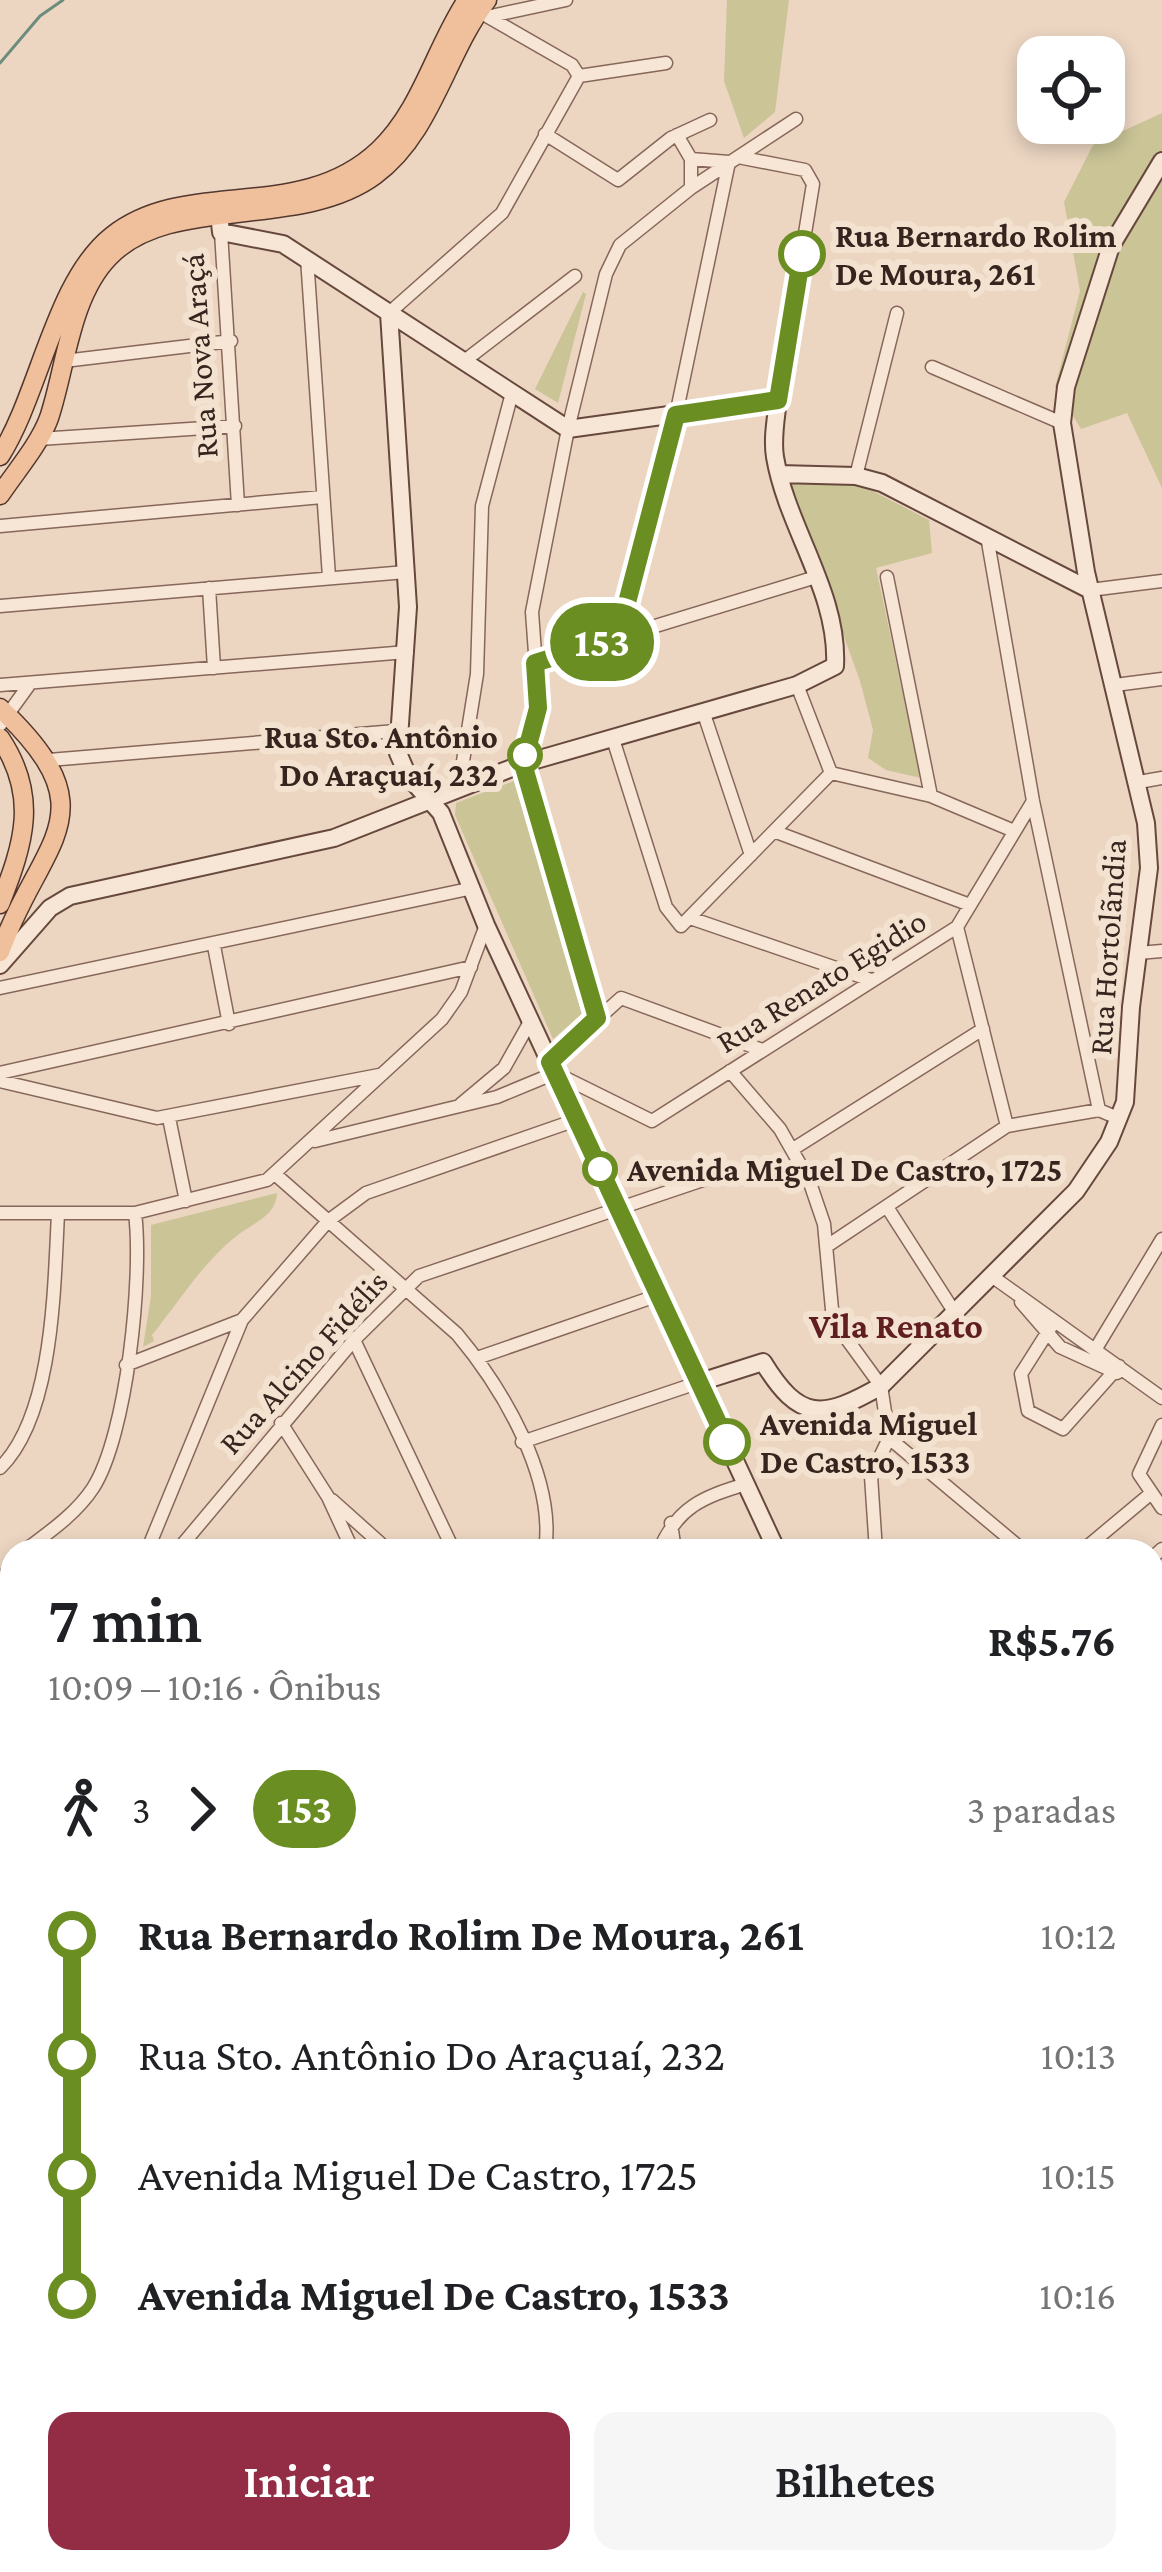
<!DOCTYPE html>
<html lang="pt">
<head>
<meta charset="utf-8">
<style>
  body { margin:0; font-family:"Crimson Pro",serif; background:#f6f6f6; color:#202124; height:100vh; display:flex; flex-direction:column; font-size:45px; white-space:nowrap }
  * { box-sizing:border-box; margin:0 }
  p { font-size:39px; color:#757577 }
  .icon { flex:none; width:66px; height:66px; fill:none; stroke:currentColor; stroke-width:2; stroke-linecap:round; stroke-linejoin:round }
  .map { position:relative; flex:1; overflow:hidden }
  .drawer { position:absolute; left:0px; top:1539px; width:1164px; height:1035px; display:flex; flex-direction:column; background:#fff; border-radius:36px 36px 0 0; box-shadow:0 6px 18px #0003 }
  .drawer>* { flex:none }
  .badge { padding:0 24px; border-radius:39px; font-size:42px; line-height:78px }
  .controls { position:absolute; left:1017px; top:36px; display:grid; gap:24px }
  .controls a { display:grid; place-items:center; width:108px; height:108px; border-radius:24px; background:#fff; box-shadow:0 6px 18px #0003; font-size:60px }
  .map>.badge { position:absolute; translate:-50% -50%; box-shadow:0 0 0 6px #fff }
  .legs { display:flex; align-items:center; gap:18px; height:132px; padding:0 48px; font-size:39px }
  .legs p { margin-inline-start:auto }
  .head { display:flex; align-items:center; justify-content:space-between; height:204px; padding:0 48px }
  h1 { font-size:66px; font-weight:600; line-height:90px }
  .cta { display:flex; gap:24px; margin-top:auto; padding:24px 48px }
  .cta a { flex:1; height:138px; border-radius:24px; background:#932c45; color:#fff; font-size:48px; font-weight:600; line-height:138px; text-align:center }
  .cta a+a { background:#f6f6f6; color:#202124 }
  ul { padding:0 48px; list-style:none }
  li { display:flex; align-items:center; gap:42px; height:120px; font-size:45px }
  li i { display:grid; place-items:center; width:18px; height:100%; margin:0 15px; background:currentColor }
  li i::after { content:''; width:30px; height:30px; margin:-15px; border:9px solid; border-radius:50%; background:#fff }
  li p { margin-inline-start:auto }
  li:first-child i { background:linear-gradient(#0000 50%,currentColor 0) }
  li:last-child i { background:linear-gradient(currentColor 50%,#0000 0) }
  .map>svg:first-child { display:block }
  .green { fill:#cac497 }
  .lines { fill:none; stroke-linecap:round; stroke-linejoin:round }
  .stream { stroke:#6c8d7d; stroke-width:3 }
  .street-casing { stroke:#86675a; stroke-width:15 }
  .secondary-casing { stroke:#67483d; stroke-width:20 }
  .primary-casing { stroke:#53372e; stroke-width:21 }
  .street { stroke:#f7e5d5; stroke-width:12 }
  .secondary { stroke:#f7e5d5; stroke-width:16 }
  .primary { stroke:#efc09b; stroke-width:18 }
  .line-1-casing { stroke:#fff; stroke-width:27 }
  .line-1 { stroke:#6b8e23; stroke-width:18 }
  .stop-1-dot { fill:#fff; stroke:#6b8e23; stroke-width:6 }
  .labels { text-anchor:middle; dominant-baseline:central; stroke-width:12; stroke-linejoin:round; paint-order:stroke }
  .stop-label { font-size:33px; font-weight:bold; fill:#36241e; stroke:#f4e2d1; text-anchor:start }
  .street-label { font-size:33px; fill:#36241e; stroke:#f4e2d1 }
  .neighbourhood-label { font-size:36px; font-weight:bold; fill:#611e21; stroke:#f4e2d1 }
</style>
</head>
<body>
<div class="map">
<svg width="1162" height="2572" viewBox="0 0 1162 2572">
  <rect width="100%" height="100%" fill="#ecd6c2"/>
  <!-- green -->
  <path class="green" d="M727 0H789L775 112 744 138 724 81Z
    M1162 113V488L1127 413 1081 429 1055 387 1080 291 1064 202 1093 145Z
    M583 292 586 294 558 403 535 389Z
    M828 481 863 486 929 520 932 553 876 568 921 778 886 770 868 758 873 730 860 681 788 482Z
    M514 781 587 1001 584 1012 553 1039 455 815 456 803Z
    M277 1193C276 1217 252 1223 234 1238 201 1265 178 1303 152 1335L154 1341 143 1347 151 1296V1225Z
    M4 2518 12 2519V2562H141L148 2572H0Z"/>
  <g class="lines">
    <!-- stream -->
    <path class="stream" d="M0 63 40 16 63 0"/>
    <defs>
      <path id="street" d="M478 11 572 65 579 76
        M491 16 566 0
        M545 134 618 180 671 138 710 120
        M677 135 691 159V188
        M738 157 805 170 813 184 778 400
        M221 232 238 505
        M307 258 329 577
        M389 313 502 213 579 76 666 63
        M64 361 231 341
        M463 362 575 276
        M932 367 1062 423
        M39 439 235 426
        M856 476 897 313
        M0 526 322 497
        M988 542 1033 801 1099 1110 1120 1119
        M887 577 931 796
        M209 588 214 668
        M1090 590 1162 581
        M0 606 406 572
        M618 637 676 415 729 162 691 159
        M534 663 816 577
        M0 685 407 652
        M797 685 831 773
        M1115 685 1162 679
        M703 711 751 855
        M0 725 29 685
        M613 739 666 907 681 926 831 773
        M49 760 396 731
        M831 773 931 796 1014 831
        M1139 782 1162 778
        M459 786 477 674 482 506 512 393
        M776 832 970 905
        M690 918 871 980
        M957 927 1007 1126
        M214 946 229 1024
        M1138 953 1162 951
        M0 988 473 888
        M597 1018 522 764 539 708 532 612 568 429 606 274 620 245 691 188 796 119
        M550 1062 621 998 762 1050
        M730 1071 780 1129 809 1180 824 1224 833 1320 881 1386 889 1438 871 1476 876 1551
        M0 1073 471 967
        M0 1081 157 1118 379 1075
        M461 1104 504 1068 531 1020
        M169 1118 186 1201
        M315 1141 497 1097 555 1073 652 1121 957 927 1033 801
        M793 1149 983 1029
        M276 1175 457 1334C503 1389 556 1478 545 1551
        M887 1207 955 1313
        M0 1213H135L267 1180 442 1019 461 992 486 925
        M827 1246 1007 1126 1099 1110
        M993 1277 1162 1398
        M1021 1302 1060 1347 1117 1373
        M1054 1322 1021 1374 1028 1411 1063 1429 1119 1366
        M354 1340 454 1551
        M1095 1350 1162 1239
        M477 1358 659 1295
        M126 1365 242 1320 328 1221 366 1193 576 1120
        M281 1423 328 1497 353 1551
        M1162 1425 1139 1474 1162 1508
        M889 1438 1024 1551
        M522 1442 700 1382
        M0 1468C54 1415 54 1286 58 1214
        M332 1500 389 1551
        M671 1523 675 1551
        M24 1551C48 1533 76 1514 93 1488 127 1435 143 1276 135 1213
        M147 1551 242 1320
        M177 1551 354 1340 419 1276 703 1180
        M659 1551C677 1507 703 1497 746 1484
        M1082 1551 1149 1495
        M1152 1558 1162 1549
        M0 1584 12 1563
        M0 1642 12 1652
        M1152 1791 1162 1797
        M0 1877 12 1840
        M1152 1943 1162 1905
        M1152 2042 1162 2068
        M1152 2092 1162 2084
        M0 2193 12 2158
        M1152 2225 1162 2246
        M0 2416 12 2405
        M1152 2502 1162 2524
        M0 2520 12 2508
        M155 2562 167 2572
        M225 2562 226 2572
        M449 2562 450 2572
        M506 2562 507 2572
        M602 2562 604 2572
        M655 2562 657 2572
        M800 2562 823 2569 844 2562
        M569 2572 571 2562"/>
      <path id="secondary" d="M389 313 408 607 398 753 408 776 441 813 486 925 777 1551
        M779 474 856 476 882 483 1090 590
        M0 965 50 908 70 896 334 838 522 764 797 685 835 666C839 593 787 528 775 457 772 438 776 419 778 400L568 429 283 244 221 232 218 205
        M700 1382 763 1362C799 1421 822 1420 881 1386L1076 1191 1109 1142 1125 1102 1131 1007 1149 868 1146 823 1086 572 1062 423 1066 387 1111 246 1162 161
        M1152 1650 1162 1645
        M0 1776 12 1788
        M0 1802 12 1814
        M757 2562 760 2572
        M930 2562 934 2572
        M1035 2562 1038 2572"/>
      <path id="primary" d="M0 456C40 393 55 281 112 236 187 176 300 225 379 150 422 109 435 48 467 0
        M0 495C16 471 39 445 49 418 66 367 70 297 109 257 169 193 299 231 375 175 432 133 445 55 487 0
        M0 708C113 815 41 838 0 952
        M0 738C39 796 24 843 0 904"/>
    </defs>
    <!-- street casing -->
    <use href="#street" class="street-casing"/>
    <!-- secondary casing -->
    <use href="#secondary" class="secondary-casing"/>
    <!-- primary casing -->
    <use href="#primary" class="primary-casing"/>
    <!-- street -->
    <use href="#street" class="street"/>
    <!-- secondary -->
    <use href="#secondary" class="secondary"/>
    <!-- primary -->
    <use href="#primary" class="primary"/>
  </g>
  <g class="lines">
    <defs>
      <path id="line-1" d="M727 1442 550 1062 597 1018 523 764 538 708 535 663 618 637 676 415 778 400 802 254"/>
    </defs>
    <!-- line-1 casing -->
    <use href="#line-1" class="line-1-casing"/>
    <!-- line-1 -->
    <use href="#line-1" class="line-1"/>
  </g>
  <!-- markers -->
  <g class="stop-1-dot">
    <circle cx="802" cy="254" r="21"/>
    <circle cx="525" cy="755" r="15"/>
    <circle cx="600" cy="1169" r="15"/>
    <circle cx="727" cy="1442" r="21"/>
  </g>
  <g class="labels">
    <!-- stop labels -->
    <g class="stop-label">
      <text x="835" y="235">Rua Bernardo Rolim<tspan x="835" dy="38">De Moura, 261</tspan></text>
      <text x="498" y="736" text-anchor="end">Rua Sto. Antônio<tspan x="498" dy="38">Do Araçuaí, 232</tspan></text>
      <text x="627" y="1169">Avenida Miguel De Castro, 1725</text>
      <text x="760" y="1423">Avenida Miguel<tspan x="760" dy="38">De Castro, 1533</tspan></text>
    </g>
    <!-- street labels -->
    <g class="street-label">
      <text transform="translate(199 356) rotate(-94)">Rua Nova Araçá</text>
      <text transform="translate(1107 947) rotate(-86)">Rua Hortolãndia</text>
      <text transform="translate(821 981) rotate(-32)">Rua Renato Egidio</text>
      <text transform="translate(303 1362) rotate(-48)">Rua Alcino Fidélis</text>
    </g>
    <!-- neighbourhood labels -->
    <g class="neighbourhood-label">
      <text x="896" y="1326">Vila Renato</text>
    </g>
  </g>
</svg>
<div class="controls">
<a><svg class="icon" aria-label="locate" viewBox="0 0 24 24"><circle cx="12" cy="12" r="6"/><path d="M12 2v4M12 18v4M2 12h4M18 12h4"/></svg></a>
</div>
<b class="badge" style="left:602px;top:642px;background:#6b8e23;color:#fff">153</b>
<section class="drawer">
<div class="head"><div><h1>7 min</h1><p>10:09 – 10:16 · Ônibus</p></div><b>R$5.76</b></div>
<div class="legs"><svg class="icon" aria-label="walk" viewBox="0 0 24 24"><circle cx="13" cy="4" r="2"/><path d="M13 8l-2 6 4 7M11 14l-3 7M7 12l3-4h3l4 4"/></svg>3<svg class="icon" aria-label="forward" viewBox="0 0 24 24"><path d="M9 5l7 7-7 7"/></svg><b class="badge" style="background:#6b8e23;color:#fff">153</b><p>3 paradas</p></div>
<ul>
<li><i style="color:#6b8e23"></i><b>Rua Bernardo Rolim De Moura, 261</b><p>10:12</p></li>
<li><i style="color:#6b8e23"></i><span>Rua Sto. Antônio Do Araçuaí, 232</span><p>10:13</p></li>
<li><i style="color:#6b8e23"></i><span>Avenida Miguel De Castro, 1725</span><p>10:15</p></li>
<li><i style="color:#6b8e23"></i><b>Avenida Miguel De Castro, 1533</b><p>10:16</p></li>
</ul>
<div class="cta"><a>Iniciar</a><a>Bilhetes</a></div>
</section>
</div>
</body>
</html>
